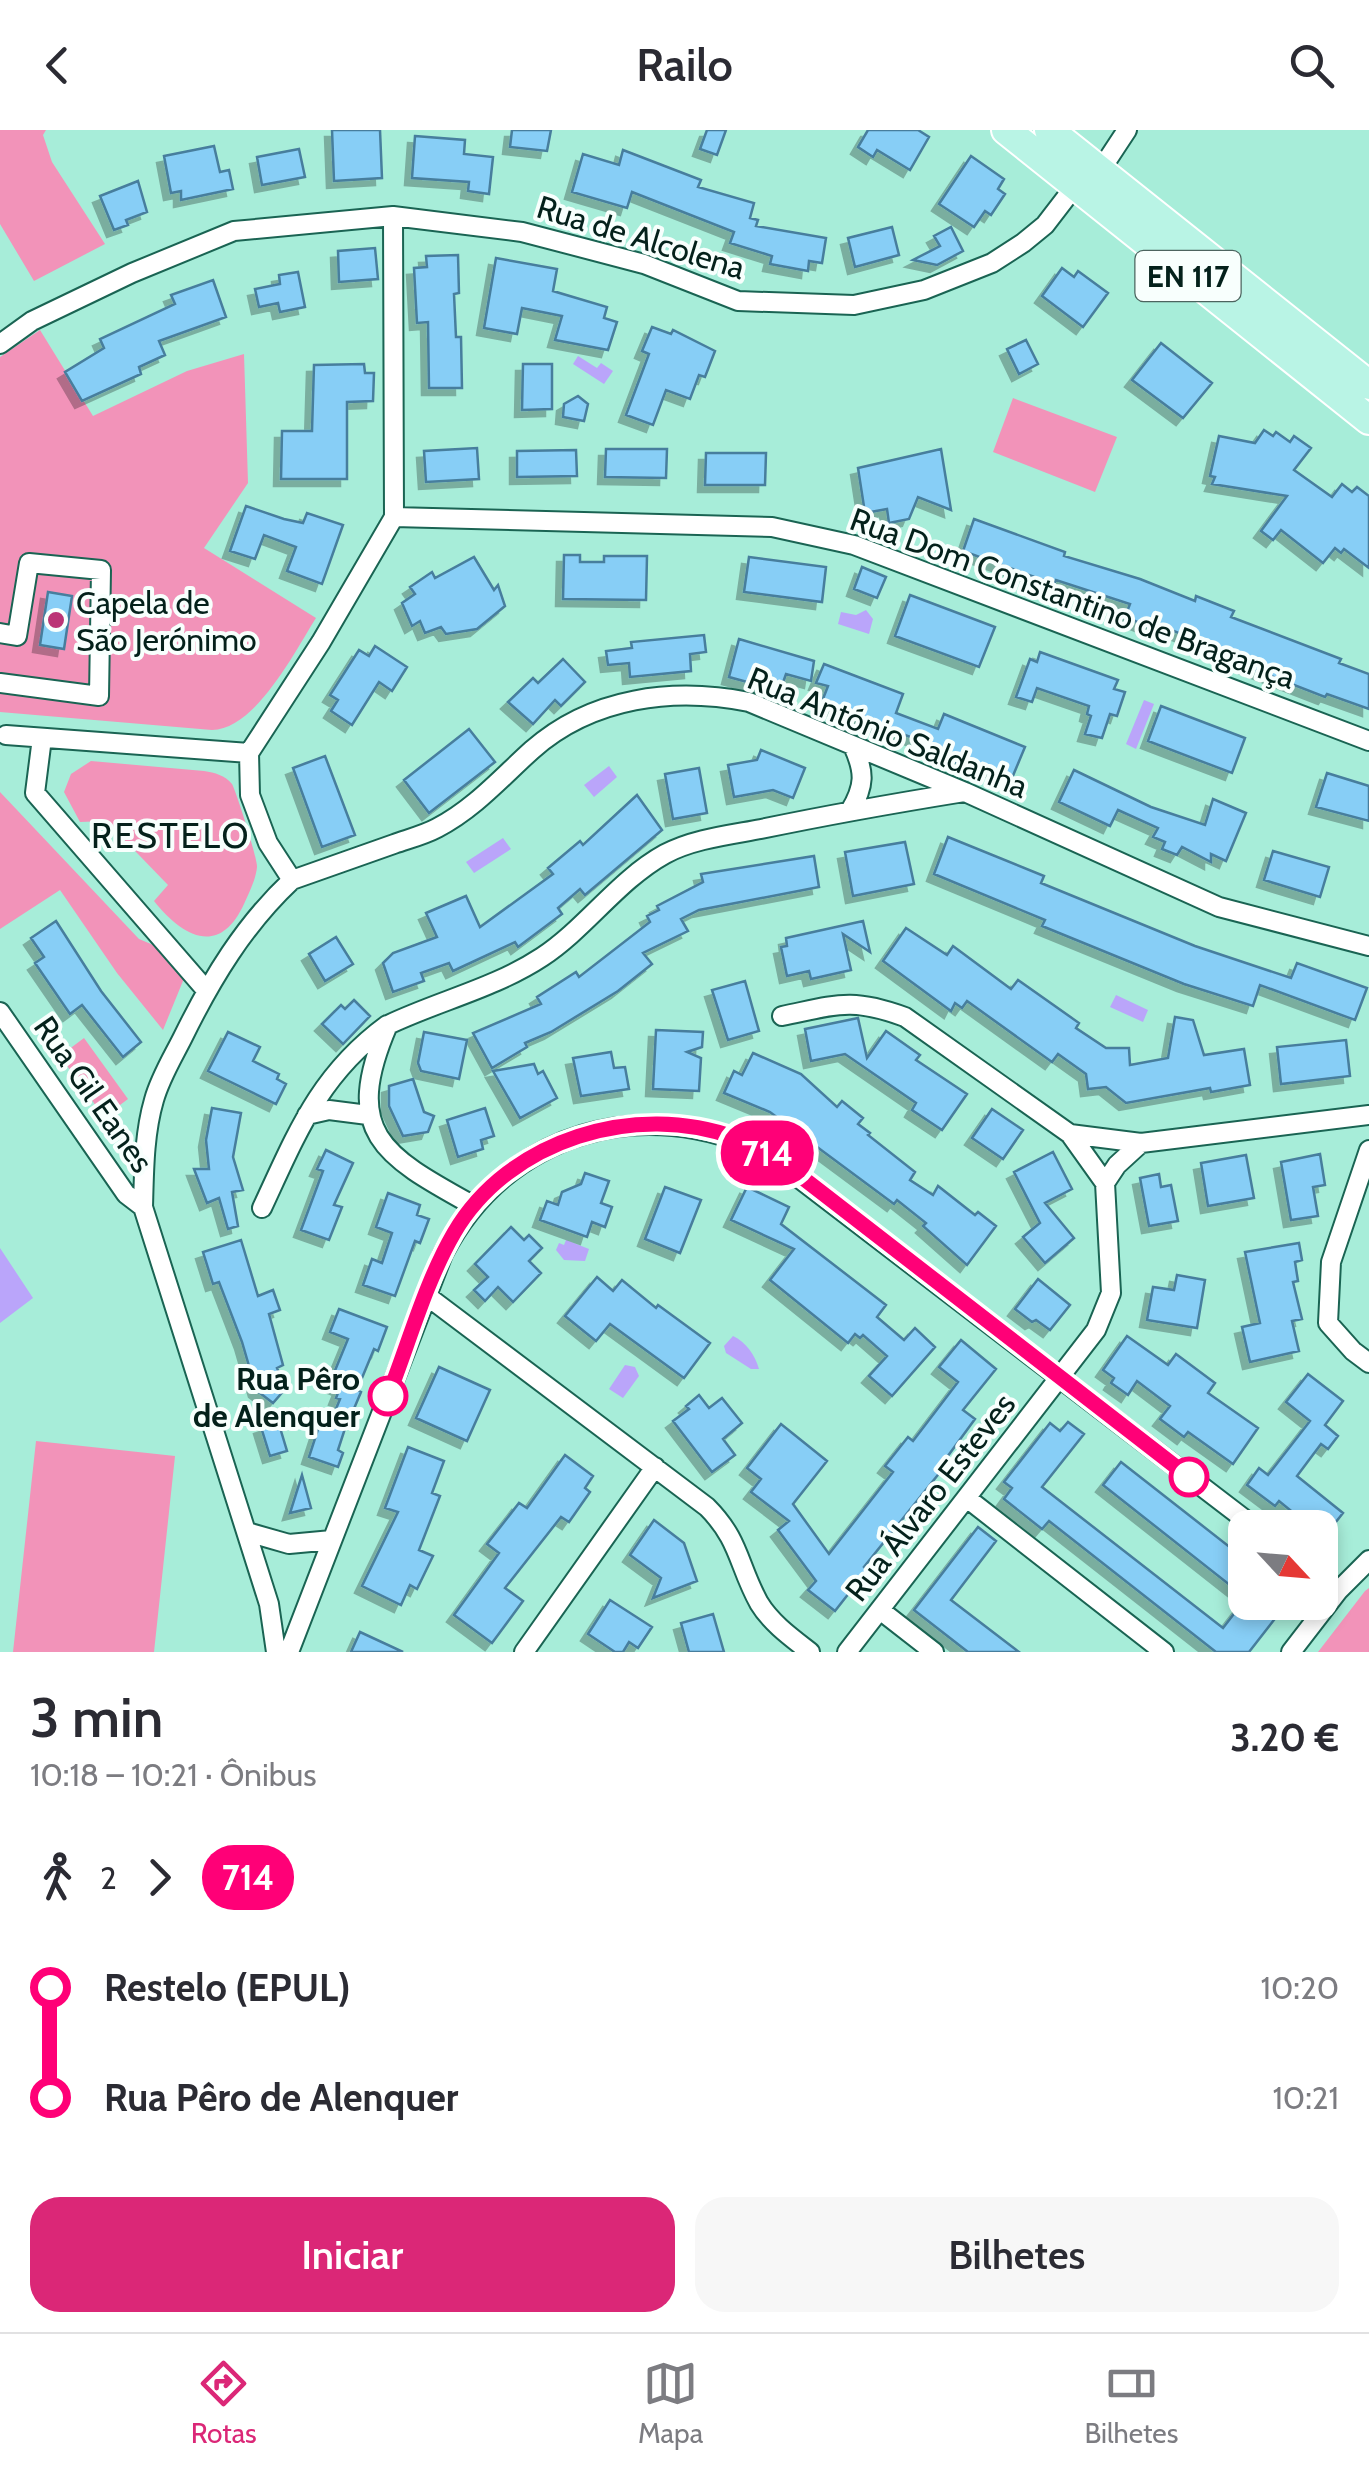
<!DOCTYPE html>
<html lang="pt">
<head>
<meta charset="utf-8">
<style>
  body { margin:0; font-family:Cabin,sans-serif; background:#f7f7f7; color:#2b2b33; height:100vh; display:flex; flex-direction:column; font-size:38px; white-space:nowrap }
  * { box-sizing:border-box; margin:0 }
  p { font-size:32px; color:#7c7c81 }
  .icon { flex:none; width:55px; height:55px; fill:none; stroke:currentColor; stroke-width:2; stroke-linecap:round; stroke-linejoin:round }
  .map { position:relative; height:1522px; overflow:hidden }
  .drawer { display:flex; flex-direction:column; background:#fff; flex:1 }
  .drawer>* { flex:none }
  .badge { padding:0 20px; border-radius:32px; font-size:35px; line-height:65px }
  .needle { width:65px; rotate:116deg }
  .buttons { position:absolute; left:1228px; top:1380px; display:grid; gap:20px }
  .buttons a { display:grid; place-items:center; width:110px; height:110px; border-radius:20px; background:#fff; box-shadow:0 5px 15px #0003; font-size:50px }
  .map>.badge { position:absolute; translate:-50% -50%; box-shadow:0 0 0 5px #fff }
  .legs { display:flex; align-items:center; gap:15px; height:110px; padding:0 30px; font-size:32px }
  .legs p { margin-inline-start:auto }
  .headline { display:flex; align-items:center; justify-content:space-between; height:170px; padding:0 30px }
  h1 { font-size:55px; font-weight:600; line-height:75px }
  .cta { display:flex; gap:20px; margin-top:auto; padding:20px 30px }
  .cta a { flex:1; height:115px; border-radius:30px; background:#db2777; color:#fff; font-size:40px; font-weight:600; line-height:115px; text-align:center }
  .cta a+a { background:#f7f7f7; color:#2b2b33 }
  ul { padding:0 30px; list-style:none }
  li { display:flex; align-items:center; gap:35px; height:110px; font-size:38px }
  li i { display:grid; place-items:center; width:15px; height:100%; margin:0 12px; background:currentColor }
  li i::after { content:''; width:25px; height:25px; margin:-12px; border:8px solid; border-radius:50%; background:#fff }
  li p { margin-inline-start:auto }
  li:first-child i { background:linear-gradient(#0000 50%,currentColor 0) }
  li:last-child i { background:linear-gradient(currentColor 50%,#0000 0) }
  header { display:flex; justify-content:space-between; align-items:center; height:130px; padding:0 30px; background:#fff; font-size:45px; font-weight:600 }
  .dock { display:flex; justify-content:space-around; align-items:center; height:140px; border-top:2px solid #e1e1e2; background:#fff; font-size:28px; color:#7c7c81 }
  .dock a { display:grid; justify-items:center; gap:5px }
  .dock .on { color:#db2777 }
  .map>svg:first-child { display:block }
  .green { fill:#f293b9 }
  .water { fill:#baa5fa }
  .building { fill:#87cef6; stroke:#477e9d; stroke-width:2.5; filter:url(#shadow) }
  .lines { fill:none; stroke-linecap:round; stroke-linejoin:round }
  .street-casing { stroke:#1a6453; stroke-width:22 }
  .primary-casing { stroke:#fff; stroke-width:32 }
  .street { stroke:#fff; stroke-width:18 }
  .primary { stroke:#b9f4e5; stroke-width:28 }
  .line-1-casing { stroke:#fff; stroke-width:22 }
  .line-1 { stroke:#f07; stroke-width:15 }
  .poi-dot { fill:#bb3476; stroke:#f8fffd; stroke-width:4 }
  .stop-1-dot { fill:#fff; stroke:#f07; stroke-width:5 }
  .labels { text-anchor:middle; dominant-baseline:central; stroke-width:8; stroke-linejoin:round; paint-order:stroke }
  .shield { fill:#f8fffd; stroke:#4d645f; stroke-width:2.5 }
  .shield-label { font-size:30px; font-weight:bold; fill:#04211b }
  .street-label { font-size:32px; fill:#04211b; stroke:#f8fffd }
  .poi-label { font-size:32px; fill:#04211b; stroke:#f8fffd; text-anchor:start }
  .stop-label { font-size:32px; font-weight:bold; fill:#04211b; stroke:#f8fffd; text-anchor:end }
  .neighbourhood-label { font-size:35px; letter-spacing:2.5px; fill:#04211b; stroke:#f8fffd }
</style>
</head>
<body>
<header><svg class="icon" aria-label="back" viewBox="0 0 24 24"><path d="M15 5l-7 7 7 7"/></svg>Railo<svg class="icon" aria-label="search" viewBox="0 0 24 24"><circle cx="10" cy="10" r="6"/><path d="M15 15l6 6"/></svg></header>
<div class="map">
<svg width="1369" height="1522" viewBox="0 0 1369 1522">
  <defs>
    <filter id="shadow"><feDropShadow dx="-7" dy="7" stdDeviation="0" flood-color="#0004"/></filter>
  </defs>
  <rect width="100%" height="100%" fill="#a7edd9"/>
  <!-- green -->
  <path class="green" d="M0 0H46L43 5 52 32 105 114 34 151 0 94Z
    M40 200 93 286 187 241 244 224 248 353 204 418 316 488C295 521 256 599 212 600L0 582V227Z
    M1013 268 1117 307 1095 362 993 322Z
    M91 631 204 641C215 643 225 645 232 654 236 661 258 730 257 737 256 749 249 763 244 774 219 828 182 806 154 771L168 755 106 691 80 692 64 662 71 644Z
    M0 662 139 809 158 817 185 846 163 900 117 843 60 760 0 799Z
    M84 908 128 969 104 987 60 926Z
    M36 1311 175 1326 154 1522H13Z
    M1369 1458V1522H1318L1365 1461Z"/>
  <!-- water -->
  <path class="water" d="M578 226 597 238 601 233 613 241 604 254 573 234Z
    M866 480 873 489 869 504 838 494 841 482 856 485Z
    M1144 570 1154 574 1136 619 1126 614Z
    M609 636 617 647 594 667 584 655Z
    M503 708 511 719 474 743 466 732Z
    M1116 865 1148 880 1143 892 1110 877Z
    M566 1110 589 1119 585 1131 564 1130 556 1120 559 1113 564 1115Z
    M0 1118 33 1168 0 1193Z
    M733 1206C746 1212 755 1225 759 1239H751L726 1223 724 1216Z
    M625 1235 635 1237 639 1246 623 1268 609 1259Z"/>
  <!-- building -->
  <path class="building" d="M332 0H380L382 48 334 51Z
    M512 0H551L547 21 510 17Z
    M707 0H726L717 25 700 19Z
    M868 0H918L929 7 910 40 877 20 873 27 858 17Z
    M415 6 465 10 464 24 493 27 489 64 468 61 469 52 412 48Z
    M214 16 220 42 229 40 233 59 181 70V61L171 63 164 26Z
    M299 19 305 47 262 55 257 27Z
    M623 20 701 50 698 57 754 73 750 88 758 90 756 96 826 108 822 133 809 131 808 141 770 134 772 126 730 113 734 102 632 62 627 78 572 62 583 24 619 35Z
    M971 26 1004 49 998 59 1005 64 991 85 985 81 974 97 939 74Z
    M138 51 147 82 126 90 128 95 114 100 100 66Z
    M892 97 899 125 855 137 848 108Z
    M951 97 963 121 937 135 913 130 940 116 934 106Z
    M375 118 378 149 339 152 338 121Z
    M458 125 459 163 454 164 456 207H461L462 258H429L428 192 417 193 414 138 427 137 426 126Z
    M496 128 557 139 553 161 607 177 604 188 617 192 608 220 555 210 562 186 522 178 517 204 484 198Z
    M1062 138 1074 147 1078 141 1108 163 1083 197 1042 166Z
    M298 142 305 177 280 182 278 173 259 177 255 159 280 154 279 145Z
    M213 150 226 187 159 211 165 225 139 237 141 244 82 271 65 242 104 218 100 209 175 174 171 165Z
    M652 197 671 204 673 200 715 221 705 247 699 245 690 269 666 260 653 295 626 285 649 224 642 221Z
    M1026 210 1038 234 1019 244 1007 219Z
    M1161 213 1212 253 1183 288 1132 250Z
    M364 234 365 243H374L373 271 347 272V349H281L282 301H312L314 235Z
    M523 234H552V279L522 280Z
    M578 266 588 274 584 291 563 287 564 274Z
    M1264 300 1273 306 1276 302 1290 312 1294 306 1311 318 1294 340 1332 367 1342 354 1352 362 1357 357 1369 366V438L1344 419 1341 423 1335 418 1323 433 1281 400 1273 410 1261 401 1287 366 1212 354 1215 347 1210 346 1219 306 1255 313Z
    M477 318 479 349 426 352 424 321Z
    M606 319H667L666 348 605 347Z
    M941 319 951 380 918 367 909 389 889 393 887 379 865 383 858 338Z
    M576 320 577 346 517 347V321Z
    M706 323H766L765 355H705Z
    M246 376 284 389 303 393 307 383 343 395 322 454 287 441 296 417 264 405 255 429 230 421Z
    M974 389 1065 422 1064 426 1140 449 1195 471 1196 466 1234 481 1231 487 1341 529 1339 533 1369 544V579L1327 564 1325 567 1235 532 1237 526 1164 497 1162 502 1125 487 1130 474 1056 450 1054 454 963 421Z
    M564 425H580V432H604V426H647L646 470 563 469Z
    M474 427 494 460 498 455 505 476 477 499 446 504 441 497 425 503 420 491 412 496 402 473 415 464 410 457 432 442 435 448Z
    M749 427 826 437 822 472 744 462Z
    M862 437 886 447 877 468 854 459Z
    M48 462 72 466 64 519 40 515Z
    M910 465 995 497 979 537 895 506Z
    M704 505 706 522 690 524 691 541 630 547 629 533 608 535 606 521 632 518 631 512Z
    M739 509 814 531 811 551 786 544 780 561 729 547Z
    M375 516 407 537 392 561 379 552 352 595 331 581 338 570 330 565 359 520 369 526Z
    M1040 522 1118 550 1114 559 1125 562 1117 586 1110 584 1102 608 1085 604 1091 586 1087 584 1089 576 1037 558 1032 572 1016 567 1030 529 1037 532Z
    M563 529 585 552 561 576 555 570 533 594 508 572 533 548 538 553Z
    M824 534 903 564 896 583 938 599 944 584 1025 617 1012 648 975 632 972 639 945 628 946 620 821 574 828 556 816 553Z
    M1161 576 1245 608 1232 643 1148 611Z
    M469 599 495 632 429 683 404 650Z
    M761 620 805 638 793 668 773 660 734 667 728 635 757 630Z
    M325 626 355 705 322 717 293 638Z
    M699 638 707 683 673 689 665 644Z
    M1074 640 1151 677 1205 695 1213 669 1246 683 1226 731 1211 724V732L1182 717 1177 725 1162 719 1165 712 1153 707 1158 698 1118 680 1110 696 1059 672Z
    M1327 643 1369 656V691L1316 677Z
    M637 665 662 700 585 765 580 759 558 778 562 784 518 817 515 812 453 841 449 833 421 843 424 851 393 862 383 833 393 823 437 807 426 783 466 766 480 797 553 744 548 738 580 711 583 715Z
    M948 707 1044 746 1041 753 1195 816 1291 848 1297 833 1367 858 1355 890 1260 855 1253 876 1184 854 1042 796 1045 790 934 744Z
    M905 712 914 754 853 766 845 722Z
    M1273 721 1329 737 1320 767 1264 750Z
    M814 726 819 757 699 780 681 789 688 801 643 823 652 834 618 861 551 902 525 913 527 917 492 938 473 903 541 874 537 867 576 842 579 847 650 792 647 786 659 780 657 776 703 752 701 744Z
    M56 791 101 861 141 912 123 927 82 875 70 884 35 833 44 827 31 808Z
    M863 791 870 822 843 804 851 840 811 849 809 841 787 846 781 817 787 816 786 808Z
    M906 798 947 825 953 816 1011 859 1018 850 1079 893 1076 898 1106 918H1129L1130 935 1168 928 1175 887 1193 890 1204 925 1244 919 1250 955 1211 962 1210 958 1126 973 1106 957 1088 959 1086 944 1058 924 1052 932 967 871 962 878 955 873 951 881 883 831Z
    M336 807 353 834 325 851 309 824Z
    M745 851 759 901 728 910 712 860Z
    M354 870 370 886 343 914 322 894 341 875 345 879Z
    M858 888 867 928 886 901 920 925 916 930 967 964 942 1000 912 980 916 973 845 924 811 931 805 899Z
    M656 900 703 902 702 917 687 922 701 928 699 961 653 959Z
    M228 902 260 917 253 931 279 944 277 949 286 954 276 974 208 941Z
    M424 902 467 910 459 949 421 941 418 933Z
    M1346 910 1350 946 1281 954 1277 917Z
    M611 922 614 938 625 937 629 959 581 966 573 928Z
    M753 923 801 944 837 977 842 971 863 988 858 994 870 1003 868 1005 915 1042 910 1050 933 1065 938 1056 975 1085 978 1082 996 1096 967 1135 923 1096 926 1093 897 1070 894 1074 770 982 724 963 734 941 742 945Z
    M534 934 538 944 543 941 557 968 520 988 493 941Z
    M413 949 424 982 434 986 428 1002 403 1006 389 976V956Z
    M212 978 241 983 233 1027 243 1060 232 1062 238 1096 228 1099 219 1068 207 1073 194 1039H209L206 1010Z
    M485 978 494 1006 481 1010 483 1019 458 1027 447 990Z
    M992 979 1023 1000 1003 1029 972 1008Z
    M326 1020 353 1033 334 1075 342 1077 329 1110 301 1100 323 1041 317 1039Z
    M1053 1022 1072 1059 1045 1073 1074 1108 1045 1133 1023 1107 1040 1093 1014 1042Z
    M1320 1024 1325 1055 1313 1057 1318 1086 1291 1090 1281 1032Z
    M1246 1025 1254 1068 1208 1076 1201 1033Z
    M585 1043 609 1051 601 1073 612 1077 605 1097 592 1092 587 1107 540 1090 547 1071 558 1075 562 1062 581 1054Z
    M1159 1044 1161 1057 1171 1055 1178 1091 1149 1096 1140 1048Z
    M665 1057 701 1070 680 1123 645 1109Z
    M747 1057 789 1077 781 1094 886 1175 877 1187 904 1210 915 1198 935 1217 892 1266 869 1246 887 1226 863 1205 860 1208 855 1204 848 1213 770 1150 794 1119 731 1090Z
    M388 1063 420 1075 417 1085 429 1089 420 1113 415 1111 395 1166 363 1155 372 1129 382 1133 392 1103 376 1097Z
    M511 1097 524 1110 529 1105 542 1118 529 1131 541 1143 513 1172 498 1157 485 1171 474 1160 488 1147 475 1134Z
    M241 1110 258 1166 273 1160 280 1180 269 1184 283 1235 277 1238 286 1258 273 1273 256 1260 242 1212 219 1152 213 1154 203 1122Z
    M1299 1113 1302 1130 1295 1132 1298 1151 1293 1152 1302 1189 1292 1191 1299 1221 1250 1232 1242 1197 1260 1193 1245 1122Z
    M1177 1145 1205 1150 1197 1198 1147 1190 1153 1157 1174 1160Z
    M597 1147 613 1161 622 1150 656 1178 658 1175 710 1213 684 1248 610 1194 596 1211 565 1186Z
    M1038 1149 1070 1175 1050 1200 1036 1190 1032 1192 1015 1179Z
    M339 1179 387 1197 378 1221 374 1219 357 1260 361 1262 353 1281 351 1280 338 1320 343 1323 338 1337 309 1327 320 1293 329 1296 340 1269 336 1268 340 1258 335 1256 340 1246 334 1243 348 1209 330 1202Z
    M1127 1206 1168 1235 1176 1224 1215 1253 1208 1263 1258 1298 1233 1334 1188 1302 1184 1307 1160 1289 1170 1276 1137 1251 1128 1265 1111 1253 1114 1248 1103 1240Z
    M961 1210 996 1239 963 1280 975 1289 942 1334 945 1336 864 1437 867 1440 835 1481 808 1460 816 1451 778 1400 789 1391 751 1362 761 1349 747 1338 781 1294 827 1331 793 1374 829 1424 893 1342 885 1336 908 1307 913 1311 958 1252 939 1237Z
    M439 1237 490 1260 467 1311 416 1288Z
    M1308 1244 1343 1271 1325 1295 1338 1306 1328 1319 1321 1314 1297 1346 1343 1383 1324 1407 1320 1398H1312L1279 1371 1275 1376 1247 1355 1259 1338 1268 1345 1310 1291 1286 1272Z
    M699 1265 709 1278 722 1268 742 1293 723 1309 735 1325 712 1342 673 1291 689 1279 686 1276Z
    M278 1291 287 1321 270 1326 261 1297Z
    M1068 1292 1084 1304 1042 1357 1223 1498 1243 1472H1288L1249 1522H1216L1049 1391 1042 1399 1004 1369 1012 1358 1004 1352 1050 1293 1060 1301Z
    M408 1317 444 1331 432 1363 440 1366 419 1420 433 1426 417 1459 410 1455 401 1475 362 1456 398 1382 385 1378Z
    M565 1325 593 1346 585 1358 590 1362 569 1392 561 1387 505 1458 523 1471 492 1513 454 1485 499 1423 487 1414 519 1373 527 1378Z
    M1121 1332 1245 1429V1467L1103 1355Z
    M302 1345 311 1378 290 1383Z
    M654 1390 684 1413 697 1451 653 1468 661 1448 630 1425Z
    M978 1397 996 1411 951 1470 1019 1522H968L914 1480Z
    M610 1470 652 1497 638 1518 629 1512 623 1522H615L588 1504Z
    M713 1484 724 1522H689L681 1493Z
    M360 1502 403 1522H351Z"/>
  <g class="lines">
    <defs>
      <path id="street" d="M1100 41 1127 0
        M393 86 394 387 772 397 854 415 1369 611
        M0 214 32 191 132 143 234 101 393 86 522 102 644 134 738 171 854 175 924 160 992 133 1023 113 1045 95 1075 56
        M0 503 17 506 29 433 101 440 99 566 0 553
        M6 605 249 623
        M42 608 35 663 206 860
        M850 681C865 656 865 642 853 616
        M292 750C326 738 360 726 394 714 408 709 424 705 437 698 474 679 502 647 532 620 592 567 673 557 749 572L965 662 1219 777 1369 816
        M0 882 126 1064 143 1077
        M782 886C836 875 851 867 905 887L1070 1004 1141 1013
        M307 985 329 980 368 985
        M1070 1004 1105 1053
        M1369 1020 1331 1132 1328 1193 1353 1221 1369 1233
        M474 1076C384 1026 341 1004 388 895 438 871 495 858 542 827 586 798 618 750 665 724 693 709 729 705 761 699 828 685 896 673 964 662
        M262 1078C297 1003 319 945 387 895
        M427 1166 707 1377C740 1410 738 1435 759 1473 771 1493 792 1508 810 1522
        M968 1369 1164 1522
        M247 1402 289 1414 332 1410
        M1320 1447 1338 1461
        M880 1480 934 1522
        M276 1522 269 1474 143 1077C144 1042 144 1004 154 970 160 948 173 927 183 907 212 848 244 795 292 750L268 713 250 665 249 623 321 512 394 387
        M289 1522 443 1124C507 1001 643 963 766 1023L1256 1398
        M524 1522 655 1337
        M847 1522 1096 1200 1111 1163 1105 1053 1117 1035 1141 1013 1369 985
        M1291 1522 1338 1461 1369 1430"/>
      <path id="primary" d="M1006 0 1369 290
        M1049 0 1369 255"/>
    </defs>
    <!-- street casing -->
    <use href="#street" class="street-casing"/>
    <!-- primary casing -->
    <use href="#primary" class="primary-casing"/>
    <!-- street -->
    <use href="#street" class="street"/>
    <!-- primary -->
    <use href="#primary" class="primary"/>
  </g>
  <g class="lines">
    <defs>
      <path id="line-1" d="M388 1266C409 1213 425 1153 454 1103 509 1009 636 971 736 1008 755 1015 772 1027 790 1038L1189 1347"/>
    </defs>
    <!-- line-1 casing -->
    <use href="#line-1" class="line-1-casing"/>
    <!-- line-1 -->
    <use href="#line-1" class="line-1"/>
  </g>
  <!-- markers -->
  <circle class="poi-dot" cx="56" cy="490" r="10"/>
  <g class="stop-1-dot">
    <circle cx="388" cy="1266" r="18"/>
    <circle cx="1189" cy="1347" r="18"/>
  </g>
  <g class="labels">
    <!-- shield labels -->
    <rect class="shield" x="1135.5" y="121" width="105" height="50" rx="8"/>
    <g class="shield-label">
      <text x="1188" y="146">EN 117</text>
    </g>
    <!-- street labels -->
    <g class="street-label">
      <text transform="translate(641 107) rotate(17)">Rua de Alcolena</text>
      <text transform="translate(1073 468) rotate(20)">Rua Dom Constantino de Bragança</text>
      <text transform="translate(888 602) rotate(22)">Rua António Saldanha</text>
      <text transform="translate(94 964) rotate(55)">Rua Gil Eanes</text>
      <text transform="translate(930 1367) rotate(-52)">Rua Álvaro Esteves</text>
    </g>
    <!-- poi labels -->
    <g class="poi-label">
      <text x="76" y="472">Capela de<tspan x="76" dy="37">São Jerónimo</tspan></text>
    </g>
    <!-- stop labels -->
    <g class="stop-label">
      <text x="360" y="1248">Rua Pêro<tspan x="360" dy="37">de Alenquer</tspan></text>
    </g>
    <!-- neighbourhood labels -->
    <g class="neighbourhood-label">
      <text x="171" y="705">RESTELO</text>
    </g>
  </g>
</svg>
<div class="buttons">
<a><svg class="needle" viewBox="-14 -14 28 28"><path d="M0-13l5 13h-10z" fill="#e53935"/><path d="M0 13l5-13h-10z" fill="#7c7c81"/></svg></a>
</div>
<b class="badge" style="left:767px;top:1023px;background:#f07;color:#fff">714</b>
</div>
<section class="drawer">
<div class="headline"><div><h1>3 min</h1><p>10:18 – 10:21 · Ônibus</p></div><b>3.20 €</b></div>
<div class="legs"><svg class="icon" aria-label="walk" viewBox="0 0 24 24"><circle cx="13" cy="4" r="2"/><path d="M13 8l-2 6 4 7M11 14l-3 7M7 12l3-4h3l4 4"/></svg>2<svg class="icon" aria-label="forward" viewBox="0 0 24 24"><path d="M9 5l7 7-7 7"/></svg><b class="badge" style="background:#f07;color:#fff">714</b></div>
<ul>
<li><i style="color:#f07"></i><b>Restelo (EPUL)</b><p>10:20</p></li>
<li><i style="color:#f07"></i><b>Rua Pêro de Alenquer</b><p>10:21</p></li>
</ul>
<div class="cta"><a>Iniciar</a><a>Bilhetes</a></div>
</section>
<nav class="dock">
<a class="on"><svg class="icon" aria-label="directions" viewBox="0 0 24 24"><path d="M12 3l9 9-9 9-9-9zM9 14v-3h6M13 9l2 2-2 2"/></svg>Rotas</a>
<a><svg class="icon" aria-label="map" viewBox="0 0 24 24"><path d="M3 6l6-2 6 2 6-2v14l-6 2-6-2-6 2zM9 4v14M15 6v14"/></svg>Mapa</a>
<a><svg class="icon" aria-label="tickets" viewBox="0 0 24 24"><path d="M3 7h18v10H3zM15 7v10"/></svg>Bilhetes</a>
</nav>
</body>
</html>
